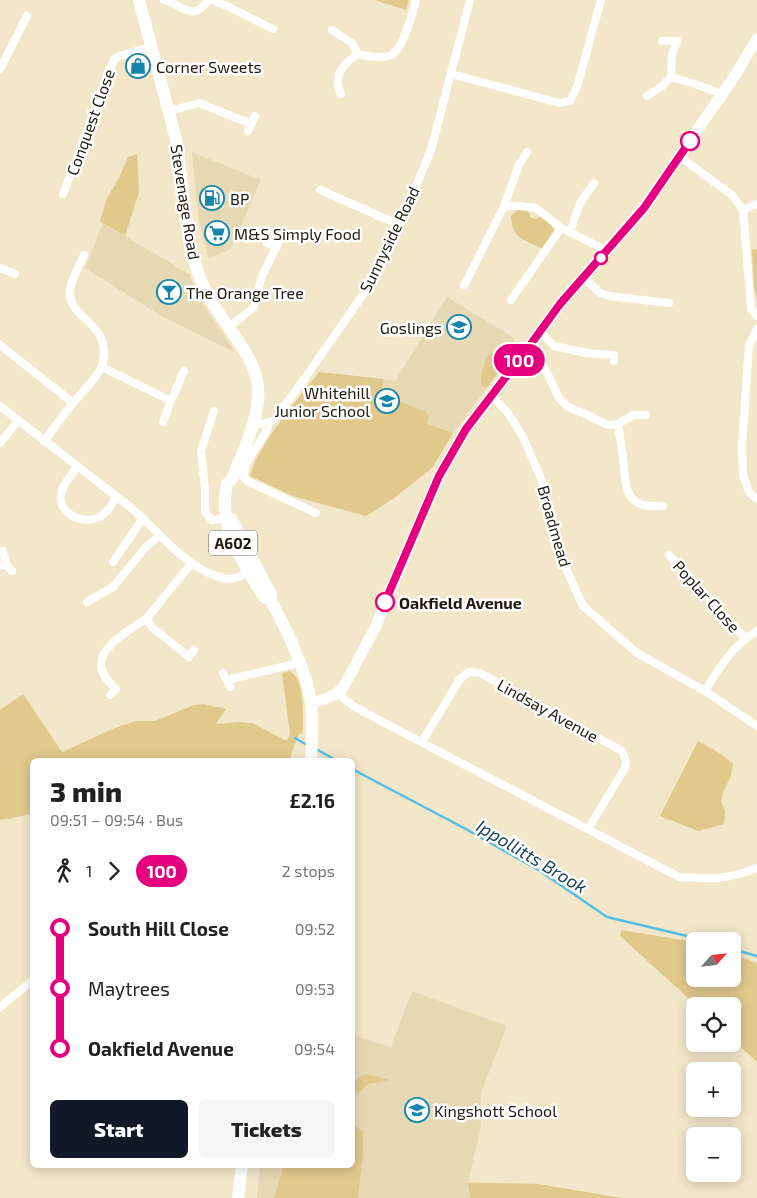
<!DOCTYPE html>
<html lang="en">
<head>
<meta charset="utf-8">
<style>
  body { margin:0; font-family:"Exo 2",sans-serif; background:#f6f6f6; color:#222; height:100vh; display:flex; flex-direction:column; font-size:19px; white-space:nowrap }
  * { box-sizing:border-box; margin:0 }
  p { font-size:16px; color:#767676 }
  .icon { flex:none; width:28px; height:28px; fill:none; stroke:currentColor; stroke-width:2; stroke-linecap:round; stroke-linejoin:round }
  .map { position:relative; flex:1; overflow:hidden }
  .drawer { position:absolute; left:30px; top:758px; width:325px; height:410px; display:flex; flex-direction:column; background:#fff; border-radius:8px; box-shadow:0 2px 12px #0003 }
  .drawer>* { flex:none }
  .badge { padding:0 10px; border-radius:16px; font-size:18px; line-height:32px }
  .needle { width:32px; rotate:63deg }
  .tools { position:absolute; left:686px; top:932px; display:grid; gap:10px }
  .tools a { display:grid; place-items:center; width:55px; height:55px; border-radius:8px; background:#fff; box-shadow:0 2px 12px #0003; font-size:25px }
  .map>.badge { position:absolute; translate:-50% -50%; box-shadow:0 0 0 2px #fff }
  .legs { display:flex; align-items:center; gap:8px; height:55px; padding:0 20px; font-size:16px }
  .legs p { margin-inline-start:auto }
  .headline { display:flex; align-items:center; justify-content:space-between; height:85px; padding:0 20px }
  h1 { font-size:28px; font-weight:800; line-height:38px }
  .button { display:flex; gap:10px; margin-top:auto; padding:10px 20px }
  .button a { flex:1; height:58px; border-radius:8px; background:#111827; color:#fff; font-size:20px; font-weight:800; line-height:58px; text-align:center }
  .button a+a { background:#f6f6f6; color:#222 }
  ul { padding:0 20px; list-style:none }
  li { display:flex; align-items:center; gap:18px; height:60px; font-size:19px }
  li i { display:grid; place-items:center; width:8px; height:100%; margin:0 6px; background:currentColor }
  li i::after { content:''; width:12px; height:12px; margin:-6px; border:4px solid; border-radius:50%; background:#fff }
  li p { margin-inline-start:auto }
  li:first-child i { background:linear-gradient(#0000 50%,currentColor 0) }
  li:last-child i { background:linear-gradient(currentColor 50%,#0000 0) }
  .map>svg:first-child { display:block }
  .built { fill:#e8d9b5 }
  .green { fill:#e1c98c }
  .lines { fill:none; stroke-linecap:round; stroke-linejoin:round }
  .stream { stroke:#54bee9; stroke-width:2.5 }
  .street { stroke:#fff; stroke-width:8 }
  .secondary { stroke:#fff; stroke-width:11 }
  .primary { stroke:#fff; stroke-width:12 }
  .line-1-casing { stroke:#fff; stroke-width:11 }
  .line-1 { stroke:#e6007e; stroke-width:8 }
  .stop-1-dot { fill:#fff; stroke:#e6007e; stroke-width:2.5 }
  .labels { text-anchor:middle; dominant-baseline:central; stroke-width:5; stroke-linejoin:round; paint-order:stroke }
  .shield { fill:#fff; stroke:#625f57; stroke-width:1 }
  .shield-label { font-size:15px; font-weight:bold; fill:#1e1a0f }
  .poi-label { font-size:16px; fill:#1e1a0f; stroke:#fff; text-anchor:start }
  .street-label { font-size:16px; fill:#1e1a0f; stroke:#fff }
  .stop-label { font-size:16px; font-weight:bold; fill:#1e1a0f; stroke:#fff; text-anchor:start }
  .water-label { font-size:18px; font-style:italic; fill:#184558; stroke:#fff }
</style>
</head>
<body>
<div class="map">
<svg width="757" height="1198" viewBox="0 0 757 1198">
  <rect width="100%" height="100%" fill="#f3e7c9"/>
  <!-- built -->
  <path class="built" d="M192 152 261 180 231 249 209 258 203 239 198 214Z
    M103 223 189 274 202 303 233 349V351L163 317 85 268Z
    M447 297 514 338 515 350 453 433 432 468 394 498 366 516 293 496 250 476 255 460 266 443 319 372 395 381Z
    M412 991 507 1026 481 1093V1127L468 1182 538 1184 622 1198H257L260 1165H352L353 1035 391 1047Z"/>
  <!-- green -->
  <path class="green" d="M375 0H409L406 10Z
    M137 154 139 192 125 236 100 221 107 198 119 178 128 157Z
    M519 209 526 210 530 214V217L536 219 541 216C559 230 555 232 543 249 524 239 512 240 511 216Z
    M757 249V300L754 287 752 250Z
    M498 350 506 351 510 354V357L487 387 482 386C479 379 484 359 490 354 492 352 495 351 498 350Z
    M319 372 384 379 381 392 390 394 389 398 427 412V415L429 416 427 424 453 433 432 468 394 498 366 516 293 496 250 476C261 440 296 402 319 372Z
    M289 671C305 676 303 719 303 733L299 734 292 751 290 760H32V814L0 820V710L23 694 62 752 115 728 136 721H155L194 705 203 704 226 709 216 724 238 722 252 723 287 741 290 734 282 673Z
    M698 741C711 748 723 754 733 764L731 776 724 790 721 801 725 811 724 824 698 831 660 816Z
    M621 930 695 942V979H732L733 954 757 963V1062L733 1040 732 1006H697L620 936Z
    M366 1074 390 1080 369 1084 353 1096V1082Z
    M353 1124 363 1132V1153L358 1198H274L284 1165H352Z
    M468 1183 538 1184 622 1198H470Z"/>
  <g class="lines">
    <!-- stream -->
    <path class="stream" d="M295 738 307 745
      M316 749 336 760
      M352 769 464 828 540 871 607 917 708 941
      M732 949 757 956"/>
    <!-- street -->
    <path class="street" d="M164 0C183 5 193 23 208 0
      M212 0 229 7 273 29
      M332 30 352 43 358 54C368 56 379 59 389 56 403 52 412 14 416 0
      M662 41H677L672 55 671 77
      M0 69 27 16
      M451 74 560 103 570 101 577 87 601 0
      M341 94C332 76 343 64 358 54
      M647 96 662 86 671 77 695 84 722 94
      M170 111 199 103 251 124
      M248 131 255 116
      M680 157 732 195 743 210 751 308 757 316
      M320 190 400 225
      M63 194 114 59 119 56 151 47
      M504 206 519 165 527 152
      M743 210 757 204
      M570 231 580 203 594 183
      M267 243 277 247
      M0 268 15 274
      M583 277 600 293 609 296 669 303
      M464 286 504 206H519L536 208 561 228 608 251
      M511 300 561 228
      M228 328 253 308 262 276 282 235
      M757 329 749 346 742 447 743 475 749 492 757 499
      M540 331 554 346 587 353 614 355V361
      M0 345 73 403
      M528 348 539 356 559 398 567 406 608 425 618 424 633 415H646
      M102 367 171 401 163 422
      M492 396 508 413 523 437 542 481 559 553 583 606 637 653 705 691 757 726
      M171 401 184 371
      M0 406 130 507C158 530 177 559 211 574 216 576 223 579 229 579 237 579 244 574 251 570
      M214 411 201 451 205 489V512L212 520 233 518
      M253 423 263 424 274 420 305 378 369 286 400 225 431 150 470 0
      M269 423C265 442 244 456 244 477L247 481 316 513
      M618 424C620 438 623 453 624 467 626 495 630 509 663 506
      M44 441C54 428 63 415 74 402 82 392 101 374 103 362 112 322 67 320 70 290 71 279 80 265 84 255
      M0 443 18 421
      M77 467C72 474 65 482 62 490 55 512 81 526 99 517 108 513 112 504 116 496
      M3 551 6 564
      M669 555 745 638
      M113 562 143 518
      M191 564 146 619 153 628 189 657 194 650
      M0 566 6 564 12 571
      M87 602 113 587 145 548 159 536
      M223 673 230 687
      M227 680 299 663
      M705 691C719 668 733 645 757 631
      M337 693 353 706 398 730 679 877C710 879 727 880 757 868
      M110 695 116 689C110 683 104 678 102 670 95 648 131 629 146 619
      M422 742 460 679 469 672 480 673 622 751 626 761 625 768 588 829
      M0 1007 32 981"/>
    <!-- secondary -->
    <path class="secondary" d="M311 703C323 700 334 697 343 688L375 628 439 476 466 429 528 348 560 304 644 207 734 77 757 39"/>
    <!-- primary -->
    <path class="primary" d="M139 0 176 139 190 247C195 264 200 281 209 297 226 329 262 360 258 399 256 426 242 453 232 479L227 484C217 527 243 562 264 597L270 599
      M235 525 239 535 271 594 270 599C286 629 306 668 311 702 313 721 312 741 311 760
      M238 1198 242 1165"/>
  </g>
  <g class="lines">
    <defs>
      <path id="line-1" d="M385 602 439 476 466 429 528 348 560 304 644 208 690 141"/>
    </defs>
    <!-- line-1 casing -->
    <use href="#line-1" class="line-1-casing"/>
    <!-- line-1 -->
    <use href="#line-1" class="line-1"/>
  </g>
  <!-- icons -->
  <defs>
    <symbol id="shop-ring" viewBox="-11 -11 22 22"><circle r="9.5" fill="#fff" stroke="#1585ac" stroke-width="1.5"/><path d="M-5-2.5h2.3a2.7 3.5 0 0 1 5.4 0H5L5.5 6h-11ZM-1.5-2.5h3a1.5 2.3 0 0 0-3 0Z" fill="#1585ac"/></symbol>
    <symbol id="fuel-ring" viewBox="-11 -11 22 22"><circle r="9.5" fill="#fff" stroke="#1585ac" stroke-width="1.5"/><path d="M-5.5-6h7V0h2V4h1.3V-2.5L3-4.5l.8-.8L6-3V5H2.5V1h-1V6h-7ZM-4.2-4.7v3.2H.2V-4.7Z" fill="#1585ac"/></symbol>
    <symbol id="supermarket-ring" viewBox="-11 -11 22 22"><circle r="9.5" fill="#fff" stroke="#1585ac" stroke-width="1.5"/><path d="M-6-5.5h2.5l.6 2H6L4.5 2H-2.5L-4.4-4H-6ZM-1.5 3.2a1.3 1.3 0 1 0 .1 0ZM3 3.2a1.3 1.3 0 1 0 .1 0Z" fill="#1585ac"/></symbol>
    <symbol id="bar-ring" viewBox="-11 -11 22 22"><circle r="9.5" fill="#fff" stroke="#1585ac" stroke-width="1.5"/><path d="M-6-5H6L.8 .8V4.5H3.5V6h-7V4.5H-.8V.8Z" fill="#1585ac"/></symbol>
    <symbol id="school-ring" viewBox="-11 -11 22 22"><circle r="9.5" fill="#fff" stroke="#1585ac" stroke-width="1.5"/><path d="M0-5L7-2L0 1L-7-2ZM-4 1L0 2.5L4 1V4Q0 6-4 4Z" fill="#1585ac"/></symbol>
  </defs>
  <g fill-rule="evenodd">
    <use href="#shop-ring" x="124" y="52" width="28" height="28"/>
    <use href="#fuel-ring" x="198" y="184" width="28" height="28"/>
    <use href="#supermarket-ring" x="203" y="219" width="28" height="28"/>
    <use href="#bar-ring" x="155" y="278" width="28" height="28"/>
    <use href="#school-ring" x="445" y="313" width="28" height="28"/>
    <use href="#school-ring" x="373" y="387" width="28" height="28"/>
    <use href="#school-ring" x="403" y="1096" width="28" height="28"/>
  </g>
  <!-- markers -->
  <g class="stop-1-dot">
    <circle cx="690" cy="141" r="9"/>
    <circle cx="601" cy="258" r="6"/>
    <circle cx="385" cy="602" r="9"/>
  </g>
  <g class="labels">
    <!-- shield labels -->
    <rect class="shield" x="209" y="530.5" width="48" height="25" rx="4"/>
    <g class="shield-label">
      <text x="233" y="543">A602</text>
    </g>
    <!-- poi labels -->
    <g class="poi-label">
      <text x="156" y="66">Corner Sweets</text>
      <text x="230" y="198">BP</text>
      <text x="234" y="233">M&amp;S Simply Food</text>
      <text x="186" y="292">The Orange Tree</text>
      <text x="442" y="327" text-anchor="end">Goslings</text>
      <text x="370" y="392" text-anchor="end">Whitehill<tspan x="370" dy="18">Junior School</tspan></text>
      <text x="434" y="1110">Kingshott School</text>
    </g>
    <!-- street labels -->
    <g class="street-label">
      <text transform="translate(90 122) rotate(-70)">Conquest Close</text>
      <text transform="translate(186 202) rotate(81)">Stevenage Road</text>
      <text transform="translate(389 239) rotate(-64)">Sunnyside Road</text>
      <text transform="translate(555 526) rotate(74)">Broadmead</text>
      <text transform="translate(707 596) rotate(48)">Poplar Close</text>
      <text transform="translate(548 710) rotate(29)">Lindsay Avenue</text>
    </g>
    <!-- stop labels -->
    <g class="stop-label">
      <text x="399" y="602">Oakfield Avenue</text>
    </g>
    <!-- water labels -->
    <g class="water-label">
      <text transform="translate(532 856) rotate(31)">Ippollitts Brook</text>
    </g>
  </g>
</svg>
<div class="tools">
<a><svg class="needle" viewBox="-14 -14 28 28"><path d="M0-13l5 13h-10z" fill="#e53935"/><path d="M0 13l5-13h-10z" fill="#767676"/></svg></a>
<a><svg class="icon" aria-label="locate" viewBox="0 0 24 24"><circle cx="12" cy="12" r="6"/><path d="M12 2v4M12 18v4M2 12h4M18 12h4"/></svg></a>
<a>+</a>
<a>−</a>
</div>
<b class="badge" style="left:519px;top:360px;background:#e6007e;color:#fff">100</b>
<section class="drawer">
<div class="headline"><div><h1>3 min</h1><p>09:51 – 09:54 · Bus</p></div><b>£2.16</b></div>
<div class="legs"><svg class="icon" aria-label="walk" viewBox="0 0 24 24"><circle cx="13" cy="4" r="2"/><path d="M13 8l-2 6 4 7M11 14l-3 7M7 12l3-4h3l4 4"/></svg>1<svg class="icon" aria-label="forward" viewBox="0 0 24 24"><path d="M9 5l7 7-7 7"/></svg><b class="badge" style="background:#e6007e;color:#fff">100</b><p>2 stops</p></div>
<ul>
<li><i style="color:#e6007e"></i><b>South Hill Close</b><p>09:52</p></li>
<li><i style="color:#e6007e"></i><span>Maytrees</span><p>09:53</p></li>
<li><i style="color:#e6007e"></i><b>Oakfield Avenue</b><p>09:54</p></li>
</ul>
<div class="button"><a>Start</a><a>Tickets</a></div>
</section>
</div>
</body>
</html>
